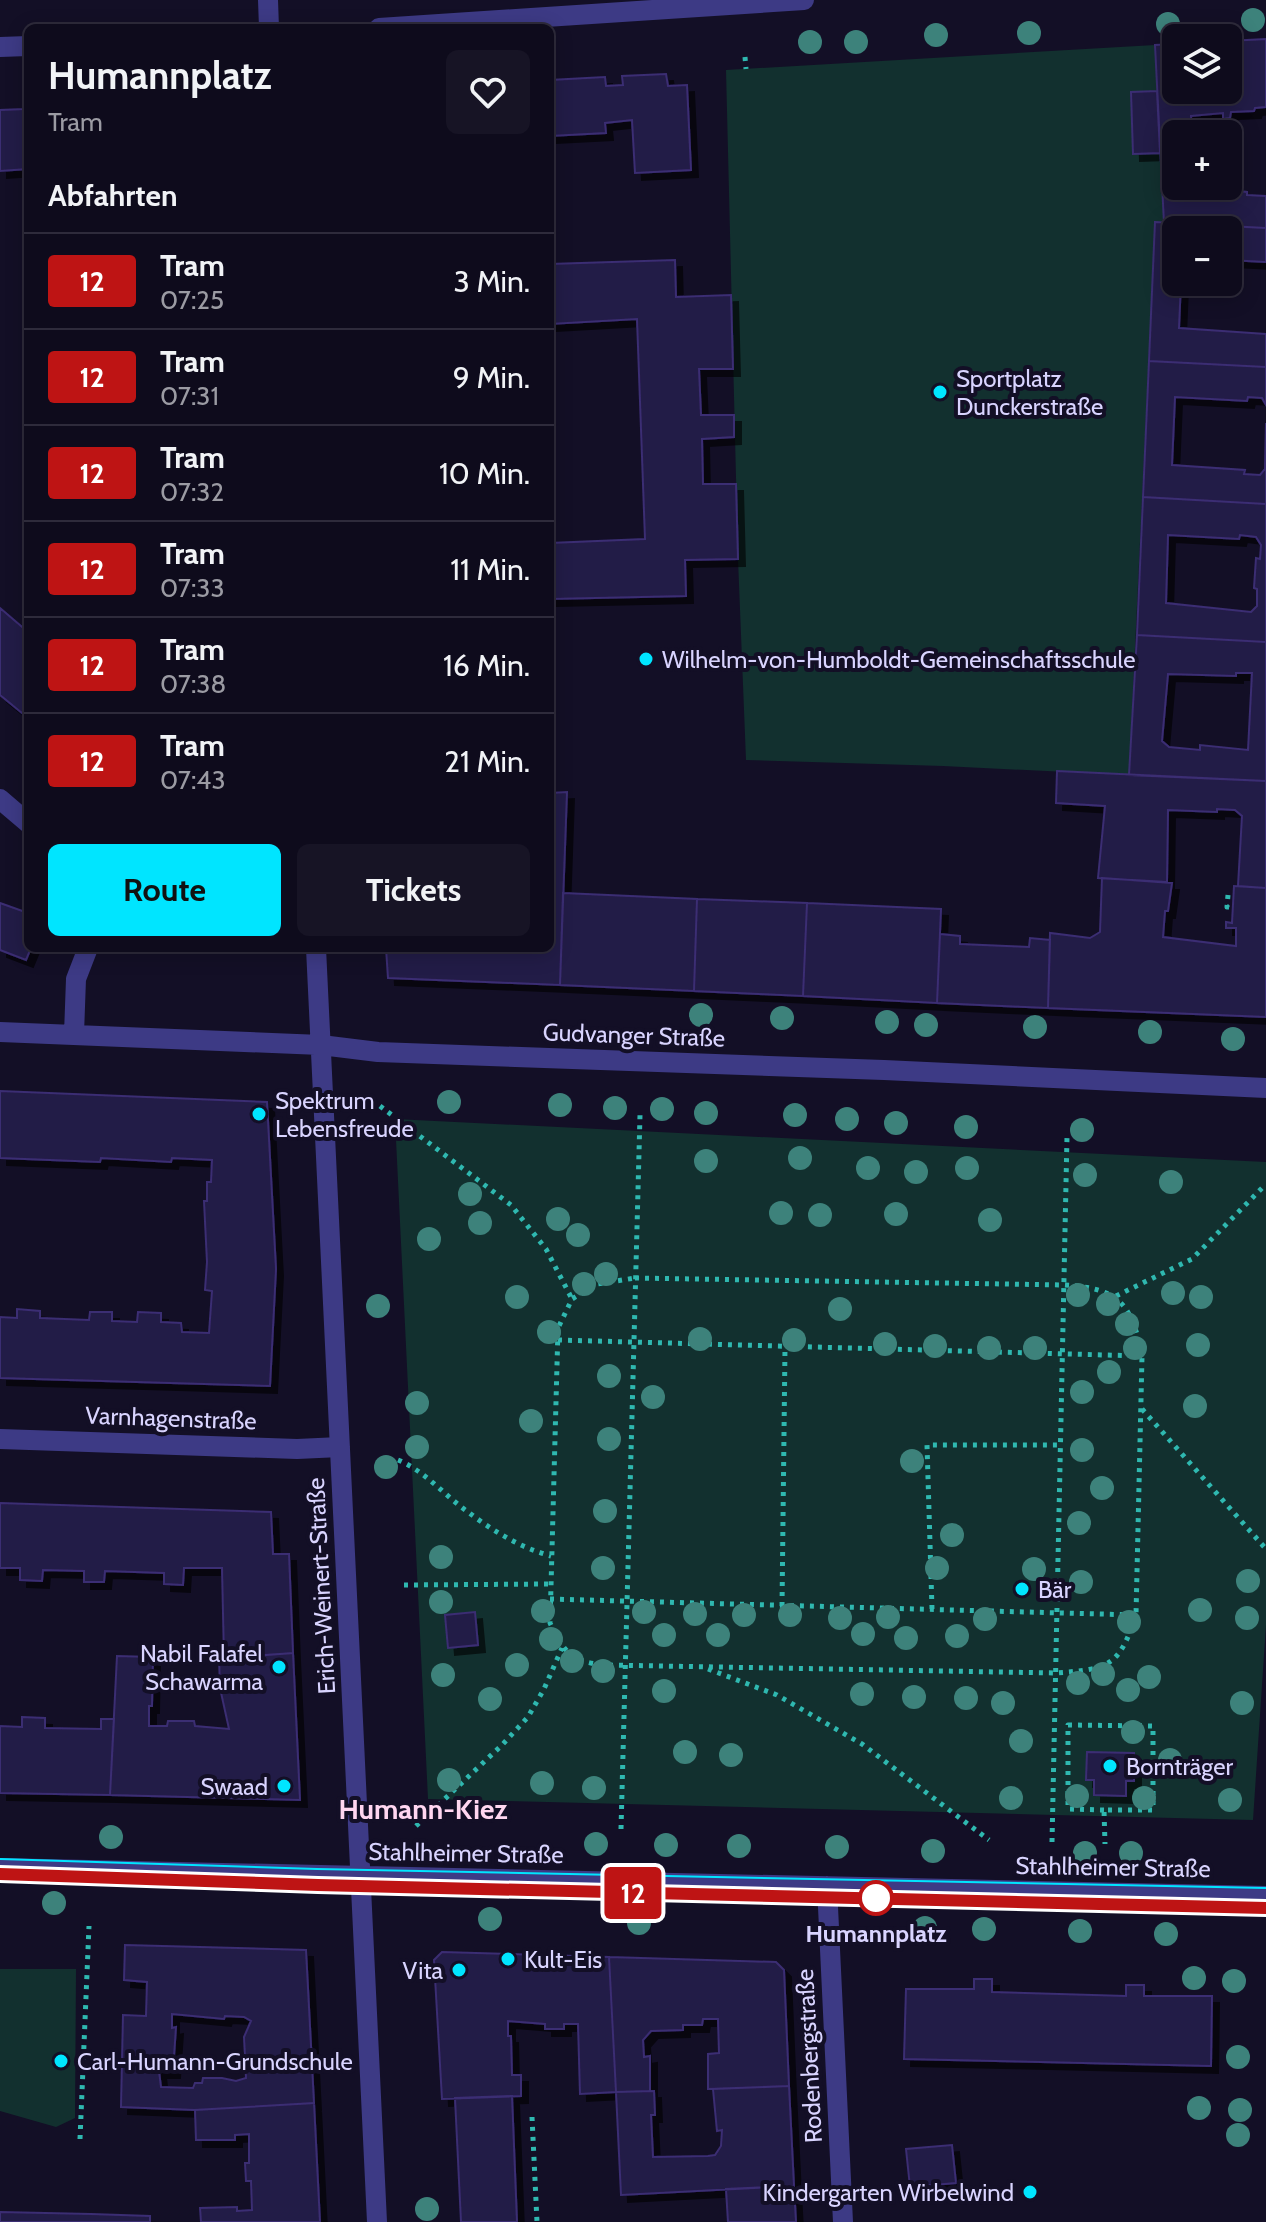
<!DOCTYPE html>
<html lang="de">
<head>
<meta charset="utf-8">
<style>
  body { margin:0; font-family:Cabin,sans-serif; background:#171425; color:#f1f3f6; height:100vh; display:flex; flex-direction:column; font-size:30px; white-space:nowrap }
  * { box-sizing:border-box; margin:0 }
  p { font-size:26px; color:#9b9ba3 }
  .icon { flex:none; width:44px; height:44px; fill:none; stroke:currentColor; stroke-width:2; stroke-linecap:round; stroke-linejoin:round }
  .map { position:relative; flex:1; overflow:hidden }
  .drawer { position:absolute; left:24px; top:24px; width:530px; height:928px; display:flex; flex-direction:column; background:#0e0b1c; border-radius:12px; box-shadow:0 4px 20px #0003,0 0 0 2px #2e2b3b }
  .drawer>* { flex:none }
  .badge { padding:0 16px; border-radius:6px; font-size:28px; line-height:52px }
  .buttons { position:absolute; left:1162px; top:24px; display:grid; gap:16px }
  .buttons a { display:grid; place-items:center; width:80px; height:80px; border-radius:12px; background:#0e0b1c; box-shadow:0 4px 20px #0003,0 0 0 2px #2e2b3b; font-size:40px }
  .map>.badge { position:absolute; translate:-50% -50%; box-shadow:0 0 0 4px #fff }
  h2 { padding:0 24px; font-size:30px; line-height:72px }
  .round { display:grid; place-items:center; flex:none; width:84px; height:84px; border-radius:12px; background:#171425 }
  .overview { display:flex; align-items:center; justify-content:space-between; height:136px; padding:0 24px }
  h1 { font-size:38px; font-weight:800; line-height:60px }
  .primary-button { display:flex; gap:16px; margin-top:auto; padding:16px 24px }
  .primary-button a { flex:1; height:92px; border-radius:12px; background:#00e5ff; color:#111; font-size:32px; font-weight:800; line-height:92px; text-align:center }
  .primary-button a+a { background:#171425; color:#f1f3f6 }
  ul { padding:0; list-style:none }
  li { display:flex; align-items:center; gap:24px; height:96px; padding:0 24px; border-top:2px solid #2e2b3b }
  li div { flex:1 }
  li b { display:block; font-size:30px }
  li em { font-style:normal }
  li .badge { min-width:88px; font-weight:700; text-align:center }
  .map>svg:first-child { display:block }
  .green { fill:#12302f }
  .building { fill:#241b47; stroke:#3b2d73; stroke-width:2; fill-rule:evenodd; filter:url(#shadow) }
  .lines { fill:none; stroke-linecap:round; stroke-linejoin:round }
  .path { stroke:#2fb8b0; stroke-width:5; stroke-dasharray:4 6; stroke-linecap:butt }
  .minor { stroke:#3d3a85; stroke-width:20 }
  .tram { stroke:#00e5ff; stroke-width:2 }
  .tree { fill:#3d827b }
  .line-casing { stroke:#fff; stroke-width:18 }
  .line { stroke:#be1414; stroke-width:12 }
  .poi-dot { fill:#00e5ff; stroke:#130f26; stroke-width:3 }
  .stop-dot { fill:#fff; stroke:#be1414; stroke-width:4 }
  .labels { text-anchor:middle; dominant-baseline:central; stroke-width:8; stroke-linejoin:round; paint-order:stroke }
  .poi-label { font-size:24px; fill:#d9d4ff; stroke:#130f26; text-anchor:start }
  .street-label { font-size:24px; fill:#d9d4ff; stroke:#130f26 }
  .stop-label { font-size:24px; font-weight:bold; fill:#d9d4ff; stroke:#130f26 }
  .quarter-label { font-size:28px; font-weight:bold; fill:#ffd6f0; stroke:#130f26 }
</style>
</head>
<body>
<div class="map">
<svg width="1266" height="2222" viewBox="0 0 1266 2222">
  <defs>
    <filter id="shadow"><feDropShadow dx="7" dy="7" stdDeviation="0" flood-color="#0009"/></filter>
  </defs>
  <rect width="100%" height="100%" fill="#130f26"/>
  <!-- green -->
  <path class="green" d="M1155 45 1164 223H1155L1129 775 943 766 746 760 738 559 726 70Z
    M395 1119 1266 1162V1625L1253 1820 428 1799Z
    M0 1969H76L75 2118 56 2127 0 2111Z"/>
  <!-- building -->
  <path class="building" d="M1266 39V107L1255 108 1254 111 1231 112 1230 118 1223 119V113L1191 116 1192 134H1176V186H1195L1201 191 1221 193V189L1247 192V195L1266 196V228L1164 223 1155 45 1176 44V90H1228V41Z
    M666 74 668 86 687 85 691 170 635 173 632 120 605 123 606 133 550 136V80L605 77 606 86 623 85 622 76Z
    M1157 91 1160 153 1133 154 1131 92Z
    M25 105H28V169L0 171V110L25 109Z
    M1155 222 1266 228V262L1228 260V230H1176V282H1181L1179 328 1266 334V367L1149 361Z
    M675 260 676 297 731 295 733 369H699L701 415H734V437L702 439 703 484H736L738 559 685 560 686 596 550 599V543L645 539 637 319 550 324V264Z
    M1149 361 1266 367V405L1262 398 1248 397 1247 401 1175 397 1172 465 1245 470 1244 474 1260 475 1265 469 1266 423V504L1143 497Z
    M1143 497 1266 504V642L1137 635ZM1168 535 1239 539 1240 535 1256 537 1261 545 1260 559 1256 558 1254 588 1257 589V606L1251 612 1166 603Z
    M0 608 28 632V718L0 695Z
    M1137 635 1266 642V781L1129 775ZM1236 673H1252L1248 750 1200 745V750L1169 747 1162 741 1168 674 1236 676Z
    M1057 771 1266 781V888L1238 886 1242 816 1235 810 1217 809V812L1168 810 1167 882 1098 878 1105 806 1056 803Z
    M567 792 560 985 388 978 386 948H550V793Z
    M1102 878 1172 883 1168 911H1165L1163 937 1236 946V928H1226V922L1232 923 1234 886 1266 888V1017L1048 1008 1050 933 1090 938 1100 932Z
    M563 893 697 899 694 991 560 985Z
    M697 899 807 903 803 996 694 991Z
    M0 903 28 913V948H31L26 960 0 950Z
    M807 903 941 909 937 1003 803 996Z
    M940 934 960 936V944L1029 947 1030 938 1050 940 1048 1008 937 1003Z
    M0 1091 267 1102 276 1269 270 1386 0 1378V1317L17 1318V1309L40 1311V1318L89 1320 90 1312H112V1321L137 1322 138 1312 161 1313V1322L181 1323 182 1332 209 1333 212 1291 205 1290 207 1262 204 1201H207V1182H211L212 1160 172 1158 171 1162 101 1158 100 1162 0 1158Z
    M0 1503 271 1512 273 1554H289L293 1653 224 1658 222 1568H184L183 1585 164 1584V1573L105 1571 104 1582H84V1571L43 1570 42 1581 20 1580V1568H0Z
    M475 1612 478 1645 448 1648 445 1615Z
    M293 1653 300 1800 110 1795 117 1656 153 1657 152 1706H149V1726H167L168 1721H194L195 1726 229 1729 220 1688 219 1658Z
    M22 1717 45 1718V1728L101 1729V1719H114L110 1795 0 1793V1726L22 1727Z
    M1087 1752 1134 1753V1781H1126V1796L1094 1795V1780H1086Z
    M125 1945 306 1950 314 2103 195 2110 121 2107 123 2015 146 2016 147 1982 124 1980ZM172 2014 224 2019 225 2016 244 2017 251 2021 244 2037 246 2078 236 2081 222 2078H203L202 2083H195L193 2088 161 2087 159 2071H173L176 2027 172 2028Z
    M442 1952 609 1957 616 2092 580 2094 578 2024H564V2029H545V2024L508 2021V2036H511L512 2075H521V2096L442 2099 434 1960Z
    M609 1957 776 1962 784 1970 789 2086 708 2089V2054L719 2053 718 2019H703L702 2025H683V2030L651 2031 643 2040 644 2057 650 2056V2091L616 2092Z
    M974 1979H992V1992L1126 1996V1985H1144V1996H1212L1211 2066 904 2059 906 1989H974Z
    M789 2086 794 2186 621 2195 616 2092 654 2091 655 2115H651L653 2157 708 2156 715 2155 721 2146 722 2130 717 2131 713 2089Z
    M512 2096 517 2222H461L455 2098Z
    M314 2103 320 2222H201L200 2208 237 2207V2211L252 2210 251 2181H246L245 2163H249V2134L235 2135V2140H196L195 2110Z
    M952 2145 956 2183 910 2187 906 2149Z
    M794 2186 796 2222H728L726 2189Z
    M0 2212 91 2214 150 2216V2222H0Z"/>
  <g class="lines">
    <!-- path -->
    <path class="path" d="M745 57 746 69
      M1228 895 1227 907H1233
      M380 1106 511 1205 546 1249 572 1299
      M635 1278 1064 1285C1118 1288 1132 1303 1142 1356L1136 1615C1119 1667 1109 1669 1056 1673L605 1665C571 1662 564 1652 550 1623L558 1328 572 1299 597 1284Z
      M1116 1296 1192 1259 1266 1184
      M558 1340 1142 1356
      M1142 1409 1266 1549
      M398 1460C425 1471 444 1495 468 1512 493 1531 521 1548 551 1556
      M404 1585 550 1584
      M550 1599 1136 1615
      M782 1606 785 1347
      M932 1609 927 1445H1060
      M708 1669 777 1695 862 1744 989 1840
      M1104 1810 1068 1809V1725L1153 1726V1810H1104L1105 1844
      M416 1826 502 1745 528 1717 544 1689 562 1648
      M621 1829 640 1115
      M1052 1842 1067 1137
      M532 2117 537 2222
      M80 2139 89 1926"/>
    <!-- minor -->
    <path class="minor" d="M268 0 269 28
      M379 28 804 0
      M0 47 28 46
      M0 799 28 823
      M316 948 377 2222
      M0 1032 321 1045 378 1052 884 1070 1266 1088
      M74 1034 76 979 88 948
      M0 1439 297 1449 340 1447
      M0 1868 1266 1896
      M827 1886 843 2222"/>
    <!-- tram -->
    <path class="tram" d="M0 1859 317 1869 1266 1888
      M0 1874 318 1885 1266 1908"/>
  </g>
  <!-- trees -->
  <g class="tree">
    <circle cx="1253" cy="20" r="12"/>
    <circle cx="1168" cy="24" r="12"/>
    <circle cx="1029" cy="33" r="12"/>
    <circle cx="936" cy="35" r="12"/>
    <circle cx="810" cy="42" r="12"/>
    <circle cx="856" cy="42" r="12"/>
    <circle cx="701" cy="1015" r="12"/>
    <circle cx="782" cy="1018" r="12"/>
    <circle cx="887" cy="1022" r="12"/>
    <circle cx="926" cy="1025" r="12"/>
    <circle cx="1035" cy="1027" r="12"/>
    <circle cx="1150" cy="1032" r="12"/>
    <circle cx="1233" cy="1039" r="12"/>
    <circle cx="449" cy="1102" r="12"/>
    <circle cx="560" cy="1105" r="12"/>
    <circle cx="615" cy="1108" r="12"/>
    <circle cx="662" cy="1109" r="12"/>
    <circle cx="706" cy="1113" r="12"/>
    <circle cx="795" cy="1115" r="12"/>
    <circle cx="847" cy="1119" r="12"/>
    <circle cx="896" cy="1123" r="12"/>
    <circle cx="966" cy="1127" r="12"/>
    <circle cx="1082" cy="1130" r="12"/>
    <circle cx="800" cy="1158" r="12"/>
    <circle cx="706" cy="1161" r="12"/>
    <circle cx="868" cy="1168" r="12"/>
    <circle cx="967" cy="1168" r="12"/>
    <circle cx="916" cy="1172" r="12"/>
    <circle cx="1085" cy="1175" r="12"/>
    <circle cx="1171" cy="1182" r="12"/>
    <circle cx="470" cy="1194" r="12"/>
    <circle cx="781" cy="1213" r="12"/>
    <circle cx="896" cy="1214" r="12"/>
    <circle cx="820" cy="1215" r="12"/>
    <circle cx="558" cy="1219" r="12"/>
    <circle cx="990" cy="1220" r="12"/>
    <circle cx="480" cy="1223" r="12"/>
    <circle cx="578" cy="1235" r="12"/>
    <circle cx="429" cy="1239" r="12"/>
    <circle cx="606" cy="1274" r="12"/>
    <circle cx="584" cy="1284" r="12"/>
    <circle cx="1173" cy="1293" r="12"/>
    <circle cx="1078" cy="1295" r="12"/>
    <circle cx="517" cy="1297" r="12"/>
    <circle cx="1201" cy="1297" r="12"/>
    <circle cx="1108" cy="1304" r="12"/>
    <circle cx="378" cy="1306" r="12"/>
    <circle cx="840" cy="1309" r="12"/>
    <circle cx="1127" cy="1324" r="12"/>
    <circle cx="549" cy="1332" r="12"/>
    <circle cx="700" cy="1339" r="12"/>
    <circle cx="794" cy="1340" r="12"/>
    <circle cx="885" cy="1344" r="12"/>
    <circle cx="1198" cy="1345" r="12"/>
    <circle cx="935" cy="1346" r="12"/>
    <circle cx="989" cy="1348" r="12"/>
    <circle cx="1035" cy="1348" r="12"/>
    <circle cx="1135" cy="1348" r="12"/>
    <circle cx="1109" cy="1372" r="12"/>
    <circle cx="609" cy="1376" r="12"/>
    <circle cx="1082" cy="1392" r="12"/>
    <circle cx="653" cy="1397" r="12"/>
    <circle cx="417" cy="1403" r="12"/>
    <circle cx="1195" cy="1406" r="12"/>
    <circle cx="531" cy="1421" r="12"/>
    <circle cx="609" cy="1439" r="12"/>
    <circle cx="417" cy="1447" r="12"/>
    <circle cx="1082" cy="1450" r="12"/>
    <circle cx="912" cy="1461" r="12"/>
    <circle cx="386" cy="1467" r="12"/>
    <circle cx="1102" cy="1488" r="12"/>
    <circle cx="605" cy="1511" r="12"/>
    <circle cx="1079" cy="1523" r="12"/>
    <circle cx="952" cy="1535" r="12"/>
    <circle cx="441" cy="1557" r="12"/>
    <circle cx="603" cy="1568" r="12"/>
    <circle cx="937" cy="1568" r="12"/>
    <circle cx="1034" cy="1569" r="12"/>
    <circle cx="1248" cy="1581" r="12"/>
    <circle cx="1081" cy="1582" r="12"/>
    <circle cx="441" cy="1602" r="12"/>
    <circle cx="1200" cy="1610" r="12"/>
    <circle cx="543" cy="1611" r="12"/>
    <circle cx="644" cy="1612" r="12"/>
    <circle cx="695" cy="1614" r="12"/>
    <circle cx="744" cy="1615" r="12"/>
    <circle cx="790" cy="1615" r="12"/>
    <circle cx="888" cy="1617" r="12"/>
    <circle cx="840" cy="1618" r="12"/>
    <circle cx="1247" cy="1618" r="12"/>
    <circle cx="985" cy="1619" r="12"/>
    <circle cx="1129" cy="1622" r="12"/>
    <circle cx="863" cy="1634" r="12"/>
    <circle cx="664" cy="1635" r="12"/>
    <circle cx="718" cy="1635" r="12"/>
    <circle cx="957" cy="1636" r="12"/>
    <circle cx="906" cy="1638" r="12"/>
    <circle cx="551" cy="1639" r="12"/>
    <circle cx="572" cy="1661" r="12"/>
    <circle cx="517" cy="1665" r="12"/>
    <circle cx="603" cy="1671" r="12"/>
    <circle cx="1103" cy="1674" r="12"/>
    <circle cx="443" cy="1675" r="12"/>
    <circle cx="1149" cy="1677" r="12"/>
    <circle cx="1078" cy="1683" r="12"/>
    <circle cx="1128" cy="1690" r="12"/>
    <circle cx="664" cy="1691" r="12"/>
    <circle cx="862" cy="1694" r="12"/>
    <circle cx="914" cy="1697" r="12"/>
    <circle cx="966" cy="1698" r="12"/>
    <circle cx="490" cy="1699" r="12"/>
    <circle cx="1003" cy="1703" r="12"/>
    <circle cx="1242" cy="1703" r="12"/>
    <circle cx="1133" cy="1732" r="12"/>
    <circle cx="1021" cy="1741" r="12"/>
    <circle cx="685" cy="1752" r="12"/>
    <circle cx="731" cy="1755" r="12"/>
    <circle cx="1170" cy="1760" r="12"/>
    <circle cx="449" cy="1780" r="12"/>
    <circle cx="542" cy="1783" r="12"/>
    <circle cx="594" cy="1788" r="12"/>
    <circle cx="1077" cy="1796" r="12"/>
    <circle cx="1011" cy="1798" r="12"/>
    <circle cx="1144" cy="1798" r="12"/>
    <circle cx="1230" cy="1800" r="12"/>
    <circle cx="111" cy="1837" r="12"/>
    <circle cx="596" cy="1844" r="12"/>
    <circle cx="666" cy="1845" r="12"/>
    <circle cx="739" cy="1846" r="12"/>
    <circle cx="837" cy="1847" r="12"/>
    <circle cx="933" cy="1851" r="12"/>
    <circle cx="1085" cy="1853" r="12"/>
    <circle cx="1131" cy="1853" r="12"/>
    <circle cx="54" cy="1903" r="12"/>
    <circle cx="490" cy="1919" r="12"/>
    <circle cx="639" cy="1923" r="12"/>
    <circle cx="925" cy="1928" r="12"/>
    <circle cx="984" cy="1929" r="12"/>
    <circle cx="1080" cy="1931" r="12"/>
    <circle cx="1166" cy="1934" r="12"/>
    <circle cx="1194" cy="1978" r="12"/>
    <circle cx="1234" cy="1981" r="12"/>
    <circle cx="1238" cy="2057" r="12"/>
    <circle cx="1199" cy="2108" r="12"/>
    <circle cx="1240" cy="2110" r="12"/>
    <circle cx="1238" cy="2135" r="12"/>
    <circle cx="427" cy="2209" r="12"/>
  </g>
  <g class="lines">
    <defs>
      <path id="line" d="M0 1874 318 1885 1266 1908"/>
    </defs>
    <!-- line casing -->
    <use href="#line" class="line-casing"/>
    <!-- line -->
    <use href="#line" class="line"/>
  </g>
  <!-- markers -->
  <g class="poi-dot">
    <circle cx="940" cy="392" r="8"/>
    <circle cx="646" cy="659" r="8"/>
    <circle cx="259" cy="1114" r="8"/>
    <circle cx="1022" cy="1589" r="8"/>
    <circle cx="279" cy="1667" r="8"/>
    <circle cx="1110" cy="1766" r="8"/>
    <circle cx="284" cy="1786" r="8"/>
    <circle cx="508" cy="1959" r="8"/>
    <circle cx="459" cy="1970" r="8"/>
    <circle cx="61" cy="2061" r="8"/>
    <circle cx="1030" cy="2192" r="8"/>
  </g>
  <circle class="stop-dot" cx="876" cy="1898" r="16"/>
  <g class="labels">
    <!-- poi labels -->
    <g class="poi-label">
      <text x="956" y="378">Sportplatz<tspan x="956" dy="28">Dunckerstraße</tspan></text>
      <text x="662" y="659">Wilhelm-von-Humboldt-Gemeinschaftsschule</text>
      <text x="275" y="1100">Spektrum<tspan x="275" dy="28">Lebensfreude</tspan></text>
      <text x="1038" y="1589">Bär</text>
      <text x="263" y="1653" text-anchor="end">Nabil Falafel<tspan x="263" dy="28">Schawarma</tspan></text>
      <text x="1126" y="1766">Bornträger</text>
      <text x="268" y="1786" text-anchor="end">Swaad</text>
      <text x="524" y="1959">Kult-Eis</text>
      <text x="443" y="1970" text-anchor="end">Vita</text>
      <text x="77" y="2061">Carl-Humann-Grundschule</text>
      <text x="1014" y="2192" text-anchor="end">Kindergarten Wirbelwind</text>
    </g>
    <!-- street labels -->
    <g class="street-label">
      <text transform="translate(634 1035) rotate(2)">Gudvanger Straße</text>
      <text transform="translate(171 1418) rotate(2)">Varnhagenstraße</text>
      <text transform="translate(321 1586) rotate(-93)">Erich-Weinert-Straße</text>
      <text transform="translate(466 1853) rotate(1)">Stahlheimer Straße</text>
      <text transform="translate(1113 1867) rotate(1)">Stahlheimer Straße</text>
      <text transform="translate(809 2056) rotate(-93)">Rodenbergstraße</text>
    </g>
    <!-- stop labels -->
    <g class="stop-label">
      <text x="876" y="1933">Humannplatz</text>
    </g>
    <!-- quarter labels -->
    <g class="quarter-label">
      <text x="423" y="1809">Humann-Kiez</text>
    </g>
  </g>
</svg>
<div class="buttons">
<a><svg class="icon" aria-label="layers" viewBox="0 0 24 24"><path d="M12 4l9 5-9 5-9-5zM3 14l9 5 9-5"/></svg></a>
<a>+</a>
<a>−</a>
</div>
<b class="badge" style="left:633px;top:1893px;background:#be1414;color:#fff">12</b>
<section class="drawer">
<div class="overview"><div><h1>Humannplatz</h1><p>Tram</p></div><a class="round"><svg class="icon" aria-label="heart" viewBox="0 0 24 24"><path d="M12 20l-8-8c-3-5 5-10 8-4 3-6 11-1 8 4z"/></svg></a></div>
<h2>Abfahrten</h2>
<ul>
<li><span class="badge" style="background:#be1414;color:#fff">12</span><div><b>Tram</b><p>07:25</p></div><em>3 Min.</em></li>
<li><span class="badge" style="background:#be1414;color:#fff">12</span><div><b>Tram</b><p>07:31</p></div><em>9 Min.</em></li>
<li><span class="badge" style="background:#be1414;color:#fff">12</span><div><b>Tram</b><p>07:32</p></div><em>10 Min.</em></li>
<li><span class="badge" style="background:#be1414;color:#fff">12</span><div><b>Tram</b><p>07:33</p></div><em>11 Min.</em></li>
<li><span class="badge" style="background:#be1414;color:#fff">12</span><div><b>Tram</b><p>07:38</p></div><em>16 Min.</em></li>
<li><span class="badge" style="background:#be1414;color:#fff">12</span><div><b>Tram</b><p>07:43</p></div><em>21 Min.</em></li>
</ul>
<div class="primary-button"><a>Route</a><a>Tickets</a></div>
</section>
</div>
</body>
</html>
